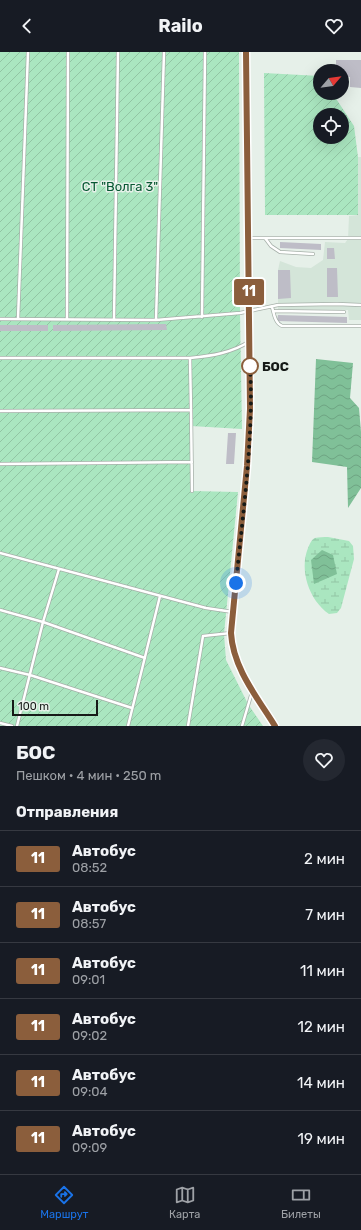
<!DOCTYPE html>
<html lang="ru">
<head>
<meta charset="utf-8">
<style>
  body { margin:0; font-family:Rubik,sans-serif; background:#242831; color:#f1f3f6; height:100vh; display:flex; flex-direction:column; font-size:15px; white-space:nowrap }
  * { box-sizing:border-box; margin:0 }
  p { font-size:13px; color:#9ea1a6 }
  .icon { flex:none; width:22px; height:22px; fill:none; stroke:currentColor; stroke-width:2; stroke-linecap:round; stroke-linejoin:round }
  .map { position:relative; height:674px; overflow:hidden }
  .details { display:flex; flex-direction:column; background:#171b24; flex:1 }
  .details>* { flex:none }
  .badge { padding:0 8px; border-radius:3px; font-size:14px; line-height:26px }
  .needle { width:26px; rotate:61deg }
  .controls { position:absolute; left:313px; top:12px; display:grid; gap:8px }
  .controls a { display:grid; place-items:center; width:36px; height:36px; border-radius:50%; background:#171b24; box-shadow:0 4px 16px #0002; font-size:20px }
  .scale { position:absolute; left:12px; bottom:10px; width:86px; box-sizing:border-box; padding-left:4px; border:2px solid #161a17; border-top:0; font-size:11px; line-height:14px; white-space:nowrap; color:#161a17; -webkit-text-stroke:3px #e6f0e9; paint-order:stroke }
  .you { position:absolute; width:20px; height:20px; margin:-10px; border:3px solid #fff; border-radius:50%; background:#1a73e8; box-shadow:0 0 0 6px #1a73e833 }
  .map>.badge { position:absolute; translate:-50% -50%; box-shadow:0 0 0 2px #fff }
  h2 { padding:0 16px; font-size:15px; line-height:36px }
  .round { display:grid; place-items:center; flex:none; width:42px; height:42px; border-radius:21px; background:#242831 }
  .summary { display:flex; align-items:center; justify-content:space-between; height:68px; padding:0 16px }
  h1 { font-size:19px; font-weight:700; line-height:30px }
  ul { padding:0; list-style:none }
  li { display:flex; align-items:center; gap:12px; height:56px; padding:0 16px; border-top:1px solid #363941 }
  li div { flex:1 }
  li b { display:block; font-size:15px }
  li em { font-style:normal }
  li .badge { min-width:44px; font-weight:700; text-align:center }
  header { display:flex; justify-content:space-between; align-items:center; height:52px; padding:0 16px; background:#171b24; font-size:18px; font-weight:700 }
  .tabs { display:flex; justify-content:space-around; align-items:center; height:56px; border-top:1px solid #363941; background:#171b24; font-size:11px; color:#9ea1a6 }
  .tabs a { display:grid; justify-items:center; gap:2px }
  .tabs .current { color:#1a73e8 }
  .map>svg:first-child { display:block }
  .built { fill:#d4e5d9 }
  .wetland { fill:url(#wetland-marsh) }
  .garden { fill:url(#garden-furrows); fill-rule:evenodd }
  .water { fill:url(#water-waves) }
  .building { fill:#bebdc7 }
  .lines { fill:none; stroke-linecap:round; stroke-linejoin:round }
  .lane-casing { stroke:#a6b0a9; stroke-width:4 }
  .street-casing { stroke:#a6b0a9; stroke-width:6 }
  .lane { stroke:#fff; stroke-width:2.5 }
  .street { stroke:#fff; stroke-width:4.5 }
  .line-casing { stroke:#fff; stroke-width:9 }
  .line { stroke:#8b5e3c; stroke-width:6 }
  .walk { stroke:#161a17; stroke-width:4; stroke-dasharray:0 7.2 }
  .stop-dot { fill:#fff; stroke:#8b5e3c; stroke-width:2 }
  .labels { text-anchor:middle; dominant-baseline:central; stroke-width:3; stroke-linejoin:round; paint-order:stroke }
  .park-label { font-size:13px; fill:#085833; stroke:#e6f0e9 }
  .stop-label { font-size:13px; font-weight:bold; fill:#161a17; stroke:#e6f0e9; text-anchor:start }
</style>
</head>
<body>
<header><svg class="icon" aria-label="back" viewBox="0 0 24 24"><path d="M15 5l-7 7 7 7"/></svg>Railo<svg class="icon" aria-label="heart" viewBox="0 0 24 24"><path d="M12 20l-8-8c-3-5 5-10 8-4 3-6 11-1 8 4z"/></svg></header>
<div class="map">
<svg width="361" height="674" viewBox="0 0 361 674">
  <defs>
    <pattern id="wetland-marsh" width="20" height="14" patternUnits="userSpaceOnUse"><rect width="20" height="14" fill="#aae6c0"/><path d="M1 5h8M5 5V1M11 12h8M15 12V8" fill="none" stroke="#92c5a4"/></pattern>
    <pattern id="garden-furrows" width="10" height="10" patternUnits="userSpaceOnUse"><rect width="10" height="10" fill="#aae6c0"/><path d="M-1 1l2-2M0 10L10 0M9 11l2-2" fill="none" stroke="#92c5a4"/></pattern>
    <pattern id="water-waves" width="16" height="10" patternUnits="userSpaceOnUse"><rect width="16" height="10" fill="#80c098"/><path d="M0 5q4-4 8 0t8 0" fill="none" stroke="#6ea482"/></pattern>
  </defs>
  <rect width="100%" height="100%" fill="#e6f0e9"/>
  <!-- built -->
  <path class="built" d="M358 105H361V268H349L348 258 278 257V218L280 209 296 215 311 216 323 208 325 190 345 191 348 187 349 164 358 163Z"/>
  <!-- wetland -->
  <path class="wetland" d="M328 485 349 489 353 494 354 507 341 556 337 561 329 562C309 548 299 518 308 496 310 492 311 488 315 486 319 485 324 485 328 485Z"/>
  <!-- garden -->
  <path class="garden" d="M0 0H239L240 261 242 377 191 374 192 439 238 440 224 582 226 608 248 652 263 674H0Z
    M264 21 320 24V41H335V45L354 74 358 105V163H265ZM320 63H342V85H320Z"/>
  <!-- water -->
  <path class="water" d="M316 307 353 311 350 346 359 356 361 380V436L348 456 347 415 312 410Z
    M322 498 333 503 337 522 314 532 311 508Z"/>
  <!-- building -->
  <path class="building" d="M336 8H361V36L350 35V25H342V19H336Z
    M280 190 321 192V198L280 196Z
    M327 196H334L335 207H327Z
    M327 216H337L338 245H327Z
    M278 218H290L291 246 278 247Z
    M278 263 347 265V271L277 269Z
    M166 272 167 278 53 279V273Z
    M0 273H48V279H0Z
    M228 381H236L234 412H226Z"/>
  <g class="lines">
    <defs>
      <path id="lane" d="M248 186H361
        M265 186 271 194 280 200 313 202
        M272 255C274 262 275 271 282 274H361
        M273 259 344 260
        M202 265 205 0
        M0 267 156 268 240 261 278 253 337 252 361 253
        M18 267 28 0
        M67 267 68 0
        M114 268 118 0
        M156 268 164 0
        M0 306H190C211 304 232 301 250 289
        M190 306 191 358
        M0 359 191 358 192 439
        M0 412 192 410
        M0 501 206 556 233 560
        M0 558 43 570 145 606
        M0 616 30 623 132 656
        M0 671 12 674
        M17 674 43 570 59 517
        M128 674 160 544
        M188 674 203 584 231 581
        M242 674 252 640"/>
      <path id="street" d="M246 0 250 357 247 414 231 581C233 616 257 645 275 674"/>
    </defs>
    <!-- lane casing -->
    <use href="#lane" class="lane-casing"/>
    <!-- street casing -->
    <use href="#street" class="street-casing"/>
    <!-- lane -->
    <use href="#lane" class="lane"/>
    <!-- street -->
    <use href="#street" class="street"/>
  </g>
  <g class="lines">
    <defs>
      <path id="line" d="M246 0 250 357 247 414 231 581C233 616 257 645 275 674"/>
    </defs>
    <!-- line casing -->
    <use href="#line" class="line-casing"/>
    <!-- line -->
    <use href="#line" class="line"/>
    <!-- walk -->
    <path class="walk" d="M236 531C243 460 254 383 250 314"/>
  </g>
  <!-- markers -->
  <circle class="stop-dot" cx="250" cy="314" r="8"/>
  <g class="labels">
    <!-- park labels -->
    <g class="park-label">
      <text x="120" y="134">СТ "Волга 3"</text>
    </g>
    <!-- stop labels -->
    <g class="stop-label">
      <text x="262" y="314">БОС</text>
    </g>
  </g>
</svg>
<div class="controls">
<a><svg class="needle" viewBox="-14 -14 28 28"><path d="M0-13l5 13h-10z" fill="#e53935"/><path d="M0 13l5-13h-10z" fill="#9ea1a6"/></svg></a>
<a><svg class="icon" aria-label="locate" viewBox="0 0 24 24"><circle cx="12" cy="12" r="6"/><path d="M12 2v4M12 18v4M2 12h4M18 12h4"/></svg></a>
</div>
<div class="scale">100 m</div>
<div class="you" style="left:236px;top:531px"></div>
<b class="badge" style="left:249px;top:240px;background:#8b5e3c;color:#fff">11</b>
</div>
<section class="details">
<div class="summary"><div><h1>БОС</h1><p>Пешком · 4 мин · 250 m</p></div><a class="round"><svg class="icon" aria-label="heart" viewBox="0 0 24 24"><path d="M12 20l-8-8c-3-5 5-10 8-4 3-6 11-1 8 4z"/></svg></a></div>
<h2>Отправления</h2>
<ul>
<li><span class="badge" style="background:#8b5e3c;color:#fff">11</span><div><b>Автобус</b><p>08:52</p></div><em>2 мин</em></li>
<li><span class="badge" style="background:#8b5e3c;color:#fff">11</span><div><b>Автобус</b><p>08:57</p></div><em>7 мин</em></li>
<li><span class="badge" style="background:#8b5e3c;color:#fff">11</span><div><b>Автобус</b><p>09:01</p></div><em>11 мин</em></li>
<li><span class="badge" style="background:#8b5e3c;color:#fff">11</span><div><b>Автобус</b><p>09:02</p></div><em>12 мин</em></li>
<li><span class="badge" style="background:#8b5e3c;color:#fff">11</span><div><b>Автобус</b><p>09:04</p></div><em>14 мин</em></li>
<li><span class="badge" style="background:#8b5e3c;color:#fff">11</span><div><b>Автобус</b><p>09:09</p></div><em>19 мин</em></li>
</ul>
</section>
<nav class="tabs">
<a class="current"><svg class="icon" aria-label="directions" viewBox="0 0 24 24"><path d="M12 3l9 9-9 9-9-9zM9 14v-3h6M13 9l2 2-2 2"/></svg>Маршрут</a>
<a><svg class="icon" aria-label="map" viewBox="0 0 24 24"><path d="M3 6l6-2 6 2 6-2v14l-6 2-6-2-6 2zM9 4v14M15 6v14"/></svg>Карта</a>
<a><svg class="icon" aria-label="tickets" viewBox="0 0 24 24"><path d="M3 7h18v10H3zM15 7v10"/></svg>Билеты</a>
</nav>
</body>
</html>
